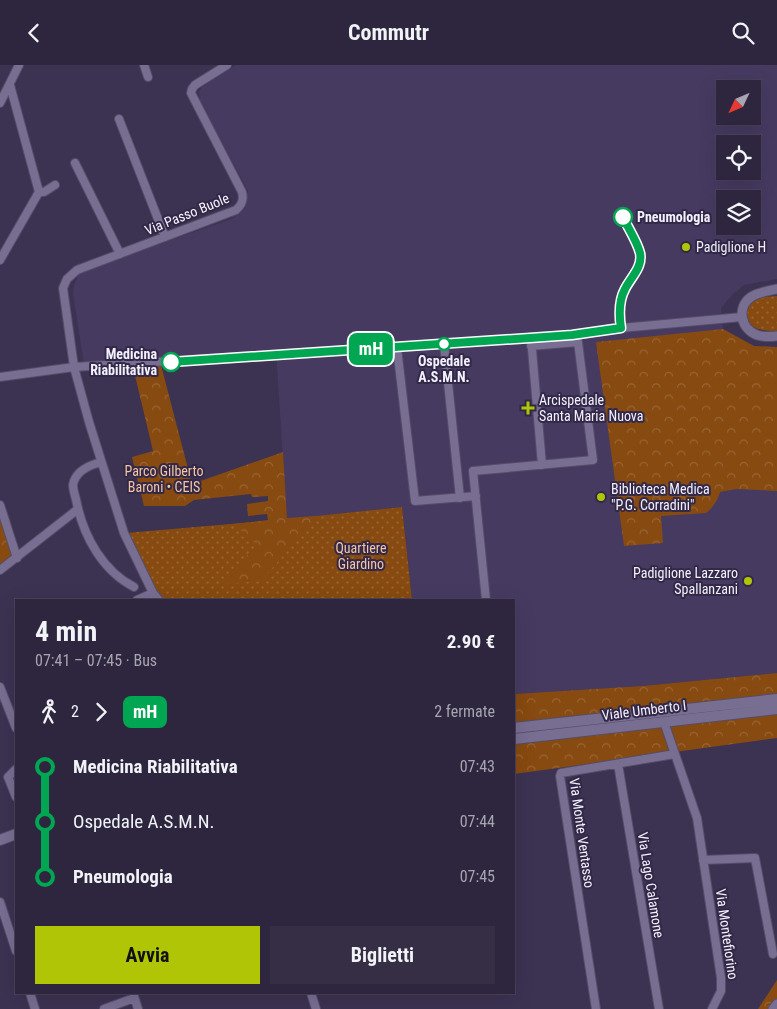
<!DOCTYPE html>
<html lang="it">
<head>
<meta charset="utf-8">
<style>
  body { margin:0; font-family:"Roboto Condensed",sans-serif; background:#352e45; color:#f1f3f6; height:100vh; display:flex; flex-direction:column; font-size:19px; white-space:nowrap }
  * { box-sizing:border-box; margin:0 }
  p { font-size:16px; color:#a7a5b0 }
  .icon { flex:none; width:28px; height:28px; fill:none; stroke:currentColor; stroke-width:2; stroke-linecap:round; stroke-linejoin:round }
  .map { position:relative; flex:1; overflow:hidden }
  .panel { position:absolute; left:15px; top:534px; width:500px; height:395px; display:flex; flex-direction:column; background:#2d263e; border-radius:0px; box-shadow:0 5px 20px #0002,0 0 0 1px #484358 }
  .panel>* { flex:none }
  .badge { padding:0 10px; border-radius:8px; font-size:18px; line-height:32px }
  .needle { width:32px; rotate:226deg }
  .controls { position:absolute; left:716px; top:15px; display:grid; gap:10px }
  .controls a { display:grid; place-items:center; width:45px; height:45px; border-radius:0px; background:#2d263e; box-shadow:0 5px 20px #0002,0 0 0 1px #484358; font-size:25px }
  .map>.badge { position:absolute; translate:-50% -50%; box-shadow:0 0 0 2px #fff }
  .legs { display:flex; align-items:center; gap:8px; height:55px; padding:0 20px; font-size:16px }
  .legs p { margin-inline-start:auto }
  .summary { display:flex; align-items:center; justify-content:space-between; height:85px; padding:0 20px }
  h1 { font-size:28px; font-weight:700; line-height:38px }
  .cta { display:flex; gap:10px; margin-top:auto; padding:10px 20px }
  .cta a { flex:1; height:58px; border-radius:0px; background:#afc505; color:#111; font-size:20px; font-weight:700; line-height:58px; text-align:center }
  .cta a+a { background:#352e45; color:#f1f3f6 }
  ul { padding:0 20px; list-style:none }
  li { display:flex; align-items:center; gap:18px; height:55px; font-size:19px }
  li i { display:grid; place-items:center; width:8px; height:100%; margin:0 6px; background:currentColor }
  li i::after { content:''; width:12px; height:12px; margin:-6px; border:4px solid; border-radius:50%; background:#2d263e }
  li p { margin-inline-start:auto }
  li:first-child i { background:linear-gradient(#0000 50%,currentColor 0) }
  li:last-child i { background:linear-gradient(currentColor 50%,#0000 0) }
  header { display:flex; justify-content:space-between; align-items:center; height:65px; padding:0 20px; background:#2d263e; font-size:22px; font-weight:700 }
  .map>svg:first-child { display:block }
  .built { fill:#463a61; fill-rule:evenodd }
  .grass { fill:url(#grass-dots) }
  .forest { fill:url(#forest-crowns) }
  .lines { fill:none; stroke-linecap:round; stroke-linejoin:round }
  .minor-casing { stroke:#554d67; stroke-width:10 }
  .tertiary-casing { stroke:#554d67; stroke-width:11 }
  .secondary-casing { stroke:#554d67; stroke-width:12 }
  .minor { stroke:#786e92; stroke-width:8 }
  .tertiary { stroke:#786e92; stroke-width:9 }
  .secondary { stroke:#786e92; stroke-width:10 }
  .line-1-casing { stroke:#fff; stroke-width:11 }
  .line-1 { stroke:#00a651; stroke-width:8 }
  .stop-1-dot { fill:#fff; stroke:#00a651; stroke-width:2.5 }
  .poi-dot { fill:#afc505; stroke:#322847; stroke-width:2 }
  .labels { text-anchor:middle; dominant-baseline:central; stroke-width:4; stroke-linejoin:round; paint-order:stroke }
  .street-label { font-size:14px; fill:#f4f1fe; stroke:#322847 }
  .stop-label { font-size:14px; font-weight:bold; fill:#f4f1fe; stroke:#322847; text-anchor:start }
  .poi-label { font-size:14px; fill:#f4f1fe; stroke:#322847; text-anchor:start }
  .park-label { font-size:14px; fill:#f3c5a4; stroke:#322847 }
</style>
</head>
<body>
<header><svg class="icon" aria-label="back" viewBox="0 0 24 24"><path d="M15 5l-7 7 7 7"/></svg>Commutr<svg class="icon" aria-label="search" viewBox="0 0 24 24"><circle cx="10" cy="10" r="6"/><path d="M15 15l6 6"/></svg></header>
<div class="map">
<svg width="777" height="944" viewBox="0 0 777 944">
  <defs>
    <pattern id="grass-dots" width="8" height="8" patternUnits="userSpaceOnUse" patternTransform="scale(1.25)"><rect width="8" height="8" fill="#874a10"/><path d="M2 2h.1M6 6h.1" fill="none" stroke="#996534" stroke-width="1.8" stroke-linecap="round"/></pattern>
    <pattern id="forest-crowns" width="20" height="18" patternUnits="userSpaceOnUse" patternTransform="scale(1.25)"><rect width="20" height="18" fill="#874a10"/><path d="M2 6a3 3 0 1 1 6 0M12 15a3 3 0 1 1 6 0" fill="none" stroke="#996534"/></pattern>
  </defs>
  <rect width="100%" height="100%" fill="#3c3252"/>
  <!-- built -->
  <path class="built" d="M236 0H777V214L744 220 733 229 721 243 723 264 754 281 777 282V608L642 621 514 629V535H412L402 442 287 454 276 287 84 299 73 229 74 220 80 207 231 154 239 149 245 143 248 126 200 36 199 27 202 22ZM725 24H752V51H725ZM725 79H752V106H725ZM725 134H752V161H725Z"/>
  <!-- grass -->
  <path class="grass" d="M777 231V266C764 266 747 265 746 249 746 244 749 238 753 235 760 231 770 232 777 231Z
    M402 442 412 535H162L156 527 126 468 287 454Z"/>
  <!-- forest -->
  <path class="forest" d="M723 264 754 281 777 282V426L736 424 720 427C719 433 712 444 706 448L661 451 663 478 624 481 596 277Z
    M161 300 192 419 283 387 287 453 317 451 261 516 221 519 257 480 234 459 268 455 267 449 248 451 247 439 268 436V431L252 432 251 429 194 435 185 441H144L132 392 153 386 133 302Z
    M0 440 17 493 0 505Z
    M777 608V673L514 709V629L642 621Z
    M777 915V944H758Z"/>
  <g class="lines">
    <defs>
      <path id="minor" d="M144 0 148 12
        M10 20 39 127
        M0 38 19 0
        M119 54 165 172
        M75 98 120 189
        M0 195 39 127H44L55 120
        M397 283 415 436 476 431
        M0 312 74 302 444 279 460 433
        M101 397C90 400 75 406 73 420 73 426 76 433 77 439 84 472 103 506 134 522
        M542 400 531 273 572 270 621 263 742 252
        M0 440 17 493
        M0 505 78 444
        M137 535 153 528
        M159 535 153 528 124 468 89 357 74 302 63 223 67 214 77 205 236 145C242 140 244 135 242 127L191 28 192 24 195 20 227 0
        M486 535 473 406 593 395 578 277 531 281
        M0 622 16 663
        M664 657 697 753 721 913V926L712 944
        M618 699 659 944
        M16 704 8 712 16 732
        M703 795 755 793 773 889
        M0 837 16 886
        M30 928 35 944
        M133 928 138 944
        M311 928 316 944
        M104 944 134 933
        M596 944 560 711 561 708 675 689"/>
      <path id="tertiary" d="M777 224C768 226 758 227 751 232 736 243 741 264 757 270 764 272 770 272 777 271
        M773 944 777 939"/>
      <path id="secondary" d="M514 663 777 634
        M514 674 777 644
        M0 775 16 769"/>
    </defs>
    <!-- minor casing -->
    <use href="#minor" class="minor-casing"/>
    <!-- tertiary casing -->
    <use href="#tertiary" class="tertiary-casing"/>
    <!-- secondary casing -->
    <use href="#secondary" class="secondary-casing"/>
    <!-- minor -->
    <use href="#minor" class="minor"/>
    <!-- tertiary -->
    <use href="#tertiary" class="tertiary"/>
    <!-- secondary -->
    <use href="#secondary" class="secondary"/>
  </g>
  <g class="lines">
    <defs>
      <path id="line-1" d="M171 297 530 273 572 270 621 263C619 250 619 235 625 224 631 212 643 202 640 188 637 176 628 163 623 152"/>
    </defs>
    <!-- line-1 casing -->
    <use href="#line-1" class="line-1-casing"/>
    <!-- line-1 -->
    <use href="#line-1" class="line-1"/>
  </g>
  <!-- markers -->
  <g class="stop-1-dot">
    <circle cx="623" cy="152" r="9"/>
    <circle cx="444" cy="279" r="6"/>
    <circle cx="171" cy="297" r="9"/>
  </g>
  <g class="poi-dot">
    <circle cx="686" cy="182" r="5"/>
    <path d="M525.5 335.5h5v5h5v5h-5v5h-5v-5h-5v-5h5z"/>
    <circle cx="601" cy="432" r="5"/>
    <circle cx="748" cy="516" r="5"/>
  </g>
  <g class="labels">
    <!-- street labels -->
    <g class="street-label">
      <text transform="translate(187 149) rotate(-22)">Via Passo Buole</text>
      <text transform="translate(644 645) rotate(-7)">Viale Umberto I</text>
      <text transform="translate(582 768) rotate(82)">Via Monte Ventasso</text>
      <text transform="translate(651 820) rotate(81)">Via Lago Calamone</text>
      <text transform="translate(727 869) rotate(82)">Via Montefiorino</text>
    </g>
    <!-- stop labels -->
    <g class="stop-label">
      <text x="637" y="152">Pneumologia</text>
      <text x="157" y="289" text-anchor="end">Medicina<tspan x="157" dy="16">Riabilitativa</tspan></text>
      <text x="444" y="296" text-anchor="middle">Ospedale<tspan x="444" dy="16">A.S.M.N.</tspan></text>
    </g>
    <!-- poi labels -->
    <g class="poi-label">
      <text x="696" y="182">Padiglione H</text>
      <text x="539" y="335">Arcispedale<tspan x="539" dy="16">Santa Maria Nuova</tspan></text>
      <text x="611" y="424">Biblioteca Medica<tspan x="611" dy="16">"P.G. Corradini"</tspan></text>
      <text x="738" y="508" text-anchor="end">Padiglione Lazzaro<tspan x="738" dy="16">Spallanzani</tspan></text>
    </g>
    <!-- park labels -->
    <g class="park-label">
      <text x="164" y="406">Parco Gilberto<tspan x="164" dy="16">Baroni • CEIS</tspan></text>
      <text x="361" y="483">Quartiere<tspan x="361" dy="16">Giardino</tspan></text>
    </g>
  </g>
</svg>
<div class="controls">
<a><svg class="needle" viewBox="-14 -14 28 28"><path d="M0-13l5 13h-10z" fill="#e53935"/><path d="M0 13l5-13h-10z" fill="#a7a5b0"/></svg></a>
<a><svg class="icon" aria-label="locate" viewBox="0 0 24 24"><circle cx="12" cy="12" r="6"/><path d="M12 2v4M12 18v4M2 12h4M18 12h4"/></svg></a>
<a><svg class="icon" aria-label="layers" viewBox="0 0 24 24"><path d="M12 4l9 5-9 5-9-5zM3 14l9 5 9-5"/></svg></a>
</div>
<b class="badge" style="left:371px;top:284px;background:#00a651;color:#fff">mH</b>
<section class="panel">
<div class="summary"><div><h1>4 min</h1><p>07:41 – 07:45 · Bus</p></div><b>2.90 €</b></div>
<div class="legs"><svg class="icon" aria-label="walk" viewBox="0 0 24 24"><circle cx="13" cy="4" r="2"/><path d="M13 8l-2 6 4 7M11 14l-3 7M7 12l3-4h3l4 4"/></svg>2<svg class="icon" aria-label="forward" viewBox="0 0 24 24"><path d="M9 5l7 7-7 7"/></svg><b class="badge" style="background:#00a651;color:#fff">mH</b><p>2 fermate</p></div>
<ul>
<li><i style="color:#00a651"></i><b>Medicina Riabilitativa</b><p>07:43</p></li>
<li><i style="color:#00a651"></i><span>Ospedale A.S.M.N.</span><p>07:44</p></li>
<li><i style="color:#00a651"></i><b>Pneumologia</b><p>07:45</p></li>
</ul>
<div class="cta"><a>Avvia</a><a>Biglietti</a></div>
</section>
</div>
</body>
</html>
